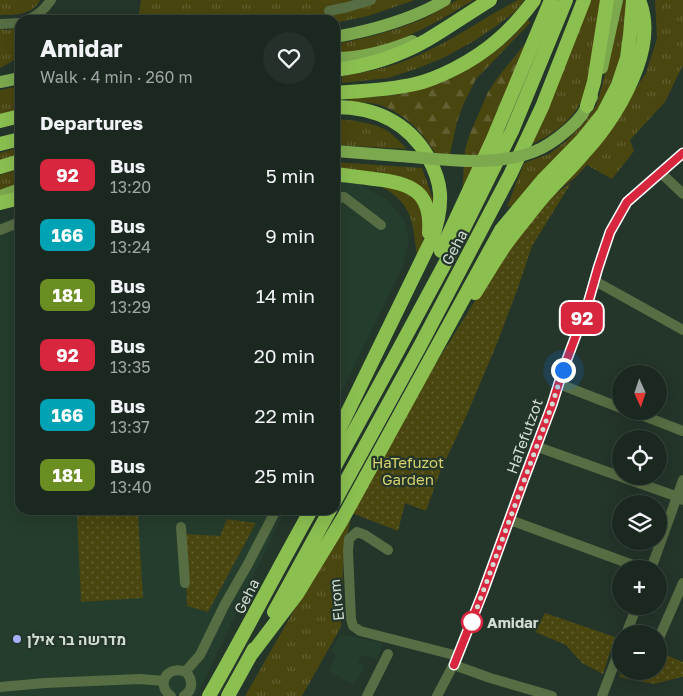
<!DOCTYPE html>
<html lang="en">
<head>
<meta charset="utf-8">
<style>
  body { margin:0; font-family:"Golos Text",Heebo,sans-serif; background:#243029; color:#f1f3f6; height:100vh; display:flex; flex-direction:column; font-size:19px; white-space:nowrap }
  * { box-sizing:border-box; margin:0 }
  p { font-size:16px; color:#a0a6a5 }
  .icon { flex:none; width:28px; height:28px; fill:none; stroke:currentColor; stroke-width:2; stroke-linecap:round; stroke-linejoin:round }
  .map { position:relative; flex:1; overflow:hidden }
  .sheet { position:absolute; left:15px; top:15px; width:325px; height:500px; display:flex; flex-direction:column; background:#1b2820; border-radius:15px; box-shadow:0 5px 20px #0002,0 0 0 1px #39443e }
  .sheet>* { flex:none }
  .badge { padding:0 10px; border-radius:8px; font-size:18px; line-height:32px }
  .needle { width:32px; rotate:177deg }
  .fabs { position:absolute; left:612px; top:365px; display:grid; gap:10px }
  .fabs a { display:grid; place-items:center; width:55px; height:55px; border-radius:50%; background:#1b2820; box-shadow:0 5px 20px #0002,0 0 0 1px #39443e; font-size:25px }
  .you { position:absolute; width:25px; height:25px; margin:-12px; border:4px solid #fff; border-radius:50%; background:#1a73e8; box-shadow:0 0 0 8px #1a73e833 }
  .map>.badge { position:absolute; translate:-50% -50%; box-shadow:0 0 0 2px #fff }
  h2 { padding:0 25px; font-size:19px; line-height:45px }
  .round { display:grid; place-items:center; flex:none; width:52px; height:52px; border-radius:26px; background:#243029 }
  .head { display:flex; align-items:center; justify-content:space-between; height:85px; padding:0 25px }
  h1 { font-size:24px; font-weight:700; line-height:38px }
  ul { padding:0; list-style:none }
  li { display:flex; align-items:center; gap:15px; height:60px; padding:0 25px }
  li div { flex:1 }
  li b { display:block; font-size:19px }
  li em { font-style:normal }
  li .badge { min-width:55px; font-weight:700; text-align:center }
  .map>svg:first-child { display:block }
  .built { fill:#253d2d }
  .grass { fill:url(#grass-tufts) }
  .forest { fill:url(#forest-firs) }
  .park { fill:url(#park-dots) }
  .lines { fill:none; stroke-linecap:round; stroke-linejoin:round }
  .minor { stroke:#576d43; stroke-width:10 }
  .major { stroke:#7ca94e; stroke-width:12 }
  .highway { stroke:#8bc051; stroke-width:14 }
  .major-bridge { stroke:#7ca94e; stroke-width:12 }
  .line-casing { stroke:#fff; stroke-width:11 }
  .line { stroke:#d7263d; stroke-width:8 }
  .walk { stroke:#d1dcd4; stroke-width:5; stroke-dasharray:0 9 }
  .stop-dot { fill:#fff; stroke:#d7263d; stroke-width:2.5 }
  .poi-dot { fill:#a8b0fc; stroke:#24352a; stroke-width:2 }
  .labels { text-anchor:middle; dominant-baseline:central; stroke-width:4.5; stroke-linejoin:round; paint-order:stroke }
  .street-label { font-size:15px; fill:#d1dcd4; stroke:#24352a }
  .park-label { font-size:15px; fill:#d6d16d; stroke:#24352a }
  .stop-label { font-size:15px; font-weight:bold; fill:#d1dcd4; stroke:#24352a; text-anchor:start }
  .poi-label { font-size:15px; font-weight:bold; fill:#d1dcd4; stroke:#24352a; text-anchor:start }
</style>
</head>
<body>
<div class="map">
<svg width="683" height="696" viewBox="0 0 683 696">
  <defs>
    <pattern id="grass-tufts" width="24" height="20" patternUnits="userSpaceOnUse" patternTransform="scale(1.25)"><rect width="24" height="20" fill="#494610"/><path d="M3 7l-1-3M5 7V3M7 7l1-3M15 17l-1-3M17 17v-4M19 17l1-3" fill="none" stroke="#626032"/></pattern>
    <pattern id="forest-firs" width="22" height="20" patternUnits="userSpaceOnUse" patternTransform="scale(1.25)"><rect width="22" height="20" fill="#494610"/><path d="M5 1l3.5 6h-7zM16 11l3.5 6h-7z" fill="#626032"/></pattern>
    <pattern id="park-dots" width="8" height="8" patternUnits="userSpaceOnUse" patternTransform="scale(1.25)"><rect width="8" height="8" fill="#494610"/><path d="M2 2h.1M6 6h.1" fill="none" stroke="#626032" stroke-width="1.8" stroke-linecap="round"/></pattern>
  </defs>
  <rect width="100%" height="100%" fill="#24352a"/>
  <!-- built -->
  <path class="built" d="M335 181 358 184 389 201 405 222 409 241 403 266 335 405Z
    M20 214V510H285L197 696H0V222L15 217Z
    M341 634 383 643 377 659 361 655 358 663 363 665V671L353 685 329 671 336 655 331 651Z"/>
  <!-- grass -->
  <path class="grass" d="M0 0H40C33 15 15 15 0 15Z
    M141 0H415L368 16 335 23V20H138Z
    M457 0H474C438 21 400 45 358 51 351 52 343 52 335 53V44C368 38 399 30 429 16 439 11 448 5 457 0Z
    M518 0H524L515 12 496 26 474 41 443 58 416 69 388 78 342 83V76C362 73 382 69 402 62 444 47 479 20 518 0Z
    M590 0H601C598 26 596 51 589 76 586 88 584 99 577 109 566 125 550 136 532 144Z
    M622 0H628L625 31 618 68 601 107 585 129 514 206 507 207 524 163 549 154 566 141 584 123 596 106 602 86Z
    M655 0H683V65L665 102 630 140 634 151 612 179 587 165 575 178 550 196 630 97 646 73 657 39Z
    M20 28V34L15 41 20 52V57L0 68V29L7 30Z
    M20 86V109L0 114V90Z
    M335 119C351 120 371 122 386 130 394 135 401 143 407 149L335 145Z
    M20 147V154L0 160V153Z
    M335 162 422 168 433 199 435 211 425 193 335 171Z
    M20 169V185L0 192V175Z
    M373 182 396 187 419 200 424 223 423 241 417 256C412 215 412 202 373 182Z
    M351 519 344 550 341 627 302 696H245L309 584Z"/>
  <!-- forest -->
  <path class="forest" d="M528 19 530 23 476 79 463 105 457 122 450 154 435 153C423 133 407 116 385 107 374 102 361 102 350 102L348 98C364 97 379 97 394 95 438 88 478 68 510 39 517 33 522 26 528 19Z
    M528 40 462 196 465 150 469 136 488 92 498 77Z"/>
  <!-- park -->
  <path class="park" d="M571 183 532 246 519 285 496 346 465 419 440 472 426 511 405 503 398 531 349 512 400 421 501 259 549 197Z
    M77 510H132L138 515 143 598 81 602Z
    M227 519 256 523 208 612 187 606 185 534 220 536Z
    M545 613 615 637 603 674 582 663 566 645 535 632Z
    M659 652 683 662V677H681L654 684 619 677 622 671H659Z"/>
  <g class="lines">
    <!-- minor -->
    <path class="minor" d="M329 11 348 7 371 0
      M27 20C38 16 45 9 51 0
      M0 24 20 23
      M661 173 683 194
      M335 199 344 197 381 225
      M0 230 20 222
      M595 281 683 330
      M559 384 621 408
      M631 411 683 431
      M535 446 678 497 683 500
      M510 520 644 569
      M181 527 185 583
      M388 550 365 535 357 532 349 539 348 551 351 619 353 626 360 631 458 656
      M651 569 683 480
      M626 634 637 606
      M659 638 683 583
      M454 665 490 678 552 696
      M185 672 200 655 225 604 248 564 276 510
      M0 687 45 683 140 679 164 681
      M171 696C154 684 169 663 187 673 193 681 193 690 184 696
      M367 696 388 654
      M437 696 458 656 483 592 524 479 552 405 563 370 588 303 598 268 610 233 627 202 683 153
      M602 696 621 646"/>
    <!-- major -->
    <path class="major" d="M335 37C374 30 411 20 445 0
      M335 58C362 58 387 51 412 41
      M602 68 617 0
      M0 82 20 78
      M576 122 582 115 592 97
      M335 151 399 156
      M0 196 20 189"/>
    <!-- highway -->
    <path class="highway" d="M335 70C367 66 399 56 427 40 449 27 469 13 490 0
      M335 93C362 91 389 90 415 84 429 81 442 75 454 69 488 52 512 30 534 0
      M587 106 594 82 607 0
      M335 107C374 107 408 122 428 157 434 168 439 180 440 193 441 209 437 226 431 241L335 438
      M0 121 20 116
      M0 144 20 139
      M0 167 20 161
      M335 174C348 176 361 177 374 179 411 183 432 191 429 233
      M0 203 20 198
      M441 251 493 139 551 0
      M475 293C485 277 495 260 506 244 516 230 528 216 539 202 553 185 569 171 583 154 607 128 625 100 637 67 645 45 648 22 639 0
      M335 466 393 360 463 230 512 131 566 0
      M335 501 420 346 510 175 542 107 584 0
      M274 612 330 510
      M250 656 297 594 342 520 501 230 542 181 582 140 603 114 618 85 627 58 630 35 633 0
      M209 696C244 635 276 572 311 510
      M228 696 254 649"/>
    <!-- major-bridge -->
    <path class="major-bridge" d="M399 156C444 159 500 169 542 148 555 141 566 132 576 122"/>
  </g>
  <g class="lines">
    <defs>
      <path id="line" d="M454 665 483 592 524 479 552 405 563 370 588 303 598 268 610 232 627 202 683 153"/>
    </defs>
    <!-- line casing -->
    <use href="#line" class="line-casing"/>
    <!-- line -->
    <use href="#line" class="line"/>
    <!-- walk -->
    <path class="walk" d="M472 622 470 627 552 405 563 370"/>
  </g>
  <!-- markers -->
  <circle class="stop-dot" cx="472" cy="622" r="10"/>
  <circle class="poi-dot" cx="17" cy="639" r="5"/>
  <g class="labels">
    <!-- street labels -->
    <g class="street-label">
      <text transform="translate(454 247) rotate(-62)">Geha</text>
      <text transform="translate(524 436) rotate(-70)">HaTefutzot</text>
      <text transform="translate(246 596) rotate(-63)">Geha</text>
      <text transform="translate(336 600) rotate(-96)">Elrom</text>
    </g>
    <!-- park labels -->
    <g class="park-label">
      <text x="408" y="462">HaTefuzot<tspan x="408" dy="17">Garden</tspan></text>
    </g>
    <!-- stop labels -->
    <g class="stop-label">
      <text x="487" y="622">Amidar</text>
    </g>
    <!-- poi labels -->
    <g class="poi-label">
      <text x="27" y="639">מדרשה בר אילן</text>
    </g>
  </g>
</svg>
<div class="fabs">
<a><svg class="needle" viewBox="-14 -14 28 28"><path d="M0-13l5 13h-10z" fill="#e53935"/><path d="M0 13l5-13h-10z" fill="#a0a6a5"/></svg></a>
<a><svg class="icon" aria-label="locate" viewBox="0 0 24 24"><circle cx="12" cy="12" r="6"/><path d="M12 2v4M12 18v4M2 12h4M18 12h4"/></svg></a>
<a><svg class="icon" aria-label="layers" viewBox="0 0 24 24"><path d="M12 4l9 5-9 5-9-5zM3 14l9 5 9-5"/></svg></a>
<a>+</a>
<a>−</a>
</div>
<div class="you" style="left:563px;top:370px"></div>
<b class="badge" style="left:582px;top:318px;background:#d7263d;color:#fff">92</b>
<section class="sheet">
<div class="head"><div><h1>Amidar</h1><p>Walk · 4 min · 260 m</p></div><a class="round"><svg class="icon" aria-label="heart" viewBox="0 0 24 24"><path d="M12 20l-8-8c-3-5 5-10 8-4 3-6 11-1 8 4z"/></svg></a></div>
<h2>Departures</h2>
<ul>
<li><span class="badge" style="background:#d7263d;color:#fff">92</span><div><b>Bus</b><p>13:20</p></div><em>5 min</em></li>
<li><span class="badge" style="background:#00a3b4;color:#fff">166</span><div><b>Bus</b><p>13:24</p></div><em>9 min</em></li>
<li><span class="badge" style="background:#6b8e23;color:#fff">181</span><div><b>Bus</b><p>13:29</p></div><em>14 min</em></li>
<li><span class="badge" style="background:#d7263d;color:#fff">92</span><div><b>Bus</b><p>13:35</p></div><em>20 min</em></li>
<li><span class="badge" style="background:#00a3b4;color:#fff">166</span><div><b>Bus</b><p>13:37</p></div><em>22 min</em></li>
<li><span class="badge" style="background:#6b8e23;color:#fff">181</span><div><b>Bus</b><p>13:40</p></div><em>25 min</em></li>
</ul>
</section>
</div>
</body>
</html>
